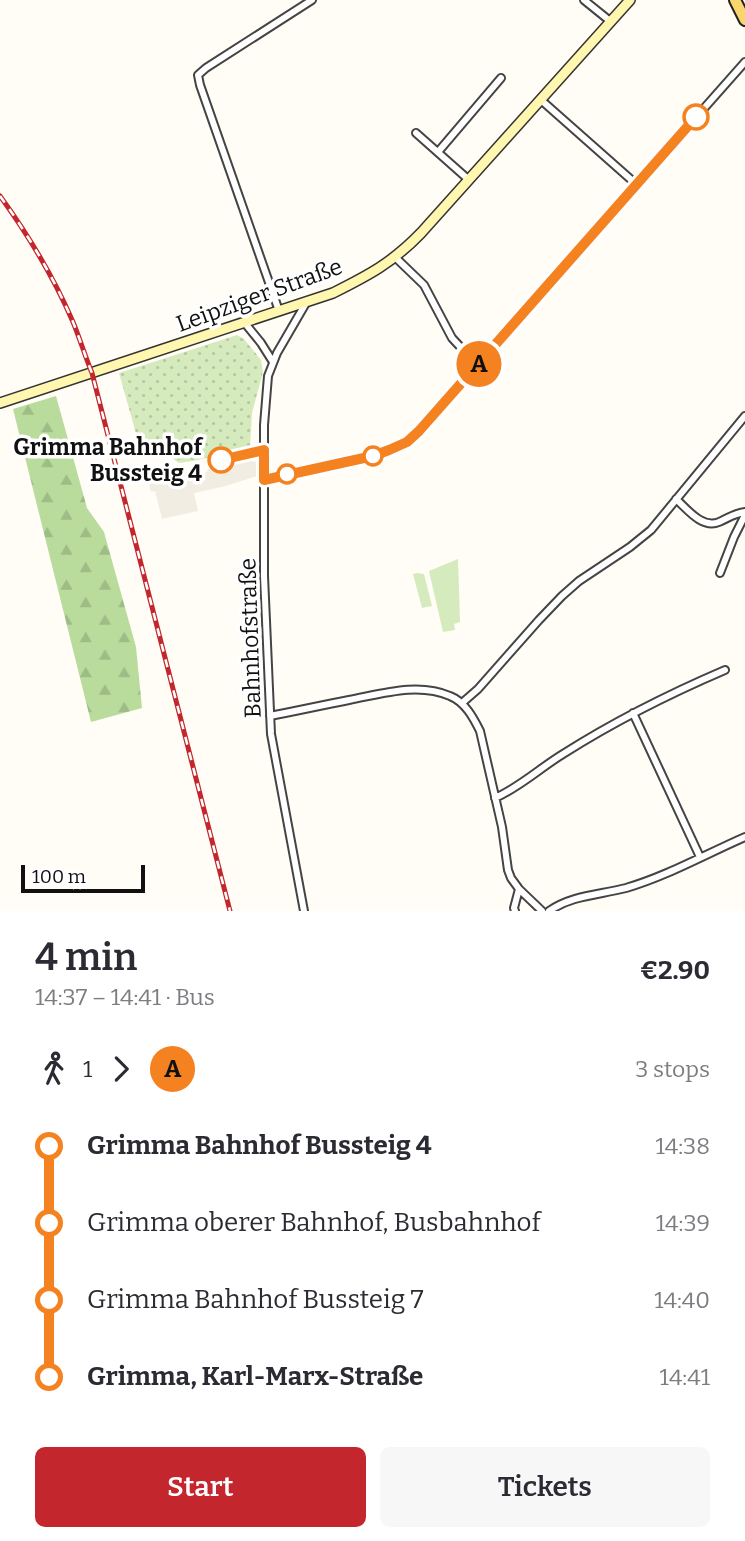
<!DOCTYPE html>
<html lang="en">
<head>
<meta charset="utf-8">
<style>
  body { margin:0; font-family:Bitter,serif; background:#f7f7f7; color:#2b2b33; height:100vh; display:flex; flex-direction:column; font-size:26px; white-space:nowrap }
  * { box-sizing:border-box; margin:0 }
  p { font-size:23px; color:#7c7c81 }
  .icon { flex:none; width:38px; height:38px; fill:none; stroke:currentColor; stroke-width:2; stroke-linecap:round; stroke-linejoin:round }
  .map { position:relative; height:911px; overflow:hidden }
  .panel { display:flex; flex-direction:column; background:#fff; flex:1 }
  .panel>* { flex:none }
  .badge { padding:0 14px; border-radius:23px; font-size:24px; line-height:46px }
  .scale { position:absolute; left:21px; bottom:18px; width:124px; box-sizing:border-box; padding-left:7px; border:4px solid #111; border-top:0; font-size:19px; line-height:24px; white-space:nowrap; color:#111; -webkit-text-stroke:5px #fff; paint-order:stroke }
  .map>.badge { position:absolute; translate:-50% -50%; box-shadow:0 0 0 4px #fff }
  .legs { display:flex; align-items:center; gap:10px; height:77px; padding:0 35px; font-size:23px }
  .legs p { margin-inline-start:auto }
  .head { display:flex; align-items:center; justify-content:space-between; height:119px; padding:0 35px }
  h1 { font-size:38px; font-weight:600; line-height:52px }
  .cta { display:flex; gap:14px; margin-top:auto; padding:14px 35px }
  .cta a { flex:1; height:80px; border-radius:10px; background:#c4262e; color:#fff; font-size:28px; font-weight:600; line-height:80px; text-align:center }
  .cta a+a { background:#f7f7f7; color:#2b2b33 }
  ul { padding:0 35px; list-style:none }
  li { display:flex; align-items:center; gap:24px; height:77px; font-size:26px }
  li i { display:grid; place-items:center; width:10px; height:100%; margin:0 9px; background:currentColor }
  li i::after { content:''; width:18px; height:18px; margin:-9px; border:5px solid; border-radius:50%; background:#fff }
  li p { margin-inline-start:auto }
  li:first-child i { background:linear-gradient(#0000 50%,currentColor 0) }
  li:last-child i { background:linear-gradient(currentColor 50%,#0000 0) }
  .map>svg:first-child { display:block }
  .grass { fill:#d5ebbd }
  .forest { fill:url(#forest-firs) }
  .park { fill:url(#park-dots) }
  .plaza { fill:#f1ede2 }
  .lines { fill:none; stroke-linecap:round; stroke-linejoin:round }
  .minor-casing { stroke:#444; stroke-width:10 }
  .secondary-casing { stroke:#333; stroke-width:12 }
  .primary-casing { stroke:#222; stroke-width:14 }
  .minor { stroke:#fff; stroke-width:6 }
  .secondary { stroke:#fff6b0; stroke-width:9 }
  .primary { stroke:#f9d66b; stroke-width:10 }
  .rail-casing { stroke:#c4262e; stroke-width:5 }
  .rail { stroke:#fff; stroke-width:2.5; stroke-dasharray:8; stroke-linecap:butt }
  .line-1-casing { stroke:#fff; stroke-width:16 }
  .line-1 { stroke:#f58220; stroke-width:10 }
  .stop-1-dot { fill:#fff; stroke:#f58220; stroke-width:3.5 }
  .labels { text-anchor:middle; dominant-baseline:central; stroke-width:7; stroke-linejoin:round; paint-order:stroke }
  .street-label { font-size:23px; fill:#111; stroke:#fff }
  .stop-label { font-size:23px; font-weight:bold; fill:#111; stroke:#fff; text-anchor:end }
</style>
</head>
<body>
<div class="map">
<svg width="745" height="911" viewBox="0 0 745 911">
  <defs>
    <pattern id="forest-firs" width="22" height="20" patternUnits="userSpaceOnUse" patternTransform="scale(1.75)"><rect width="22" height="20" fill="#b9dc9c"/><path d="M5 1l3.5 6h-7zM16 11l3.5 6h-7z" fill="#9ebc85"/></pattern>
    <pattern id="park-dots" width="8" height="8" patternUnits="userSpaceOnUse" patternTransform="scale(1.75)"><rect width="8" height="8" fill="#d5ebbd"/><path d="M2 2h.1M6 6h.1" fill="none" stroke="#b6c8a1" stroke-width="1.8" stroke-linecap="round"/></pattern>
  </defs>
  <rect width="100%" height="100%" fill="#fffdf5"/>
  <!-- grass -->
  <path class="grass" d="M458 559 460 622 454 624 455 630 443 632 429 571Z
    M418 573 424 574 432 606 422 608 413 574Z"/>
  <!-- forest -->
  <path class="forest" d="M56 396 87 508 104 532 136 647 142 708 91 722 13 409Z"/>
  <!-- park -->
  <path class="park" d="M237 335 244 339 261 360 263 372 252 413 250 447 198 460 179 463C165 452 153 450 136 448L134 445 139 444 119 373Z"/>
  <!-- plaza -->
  <path class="plaza" d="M248 460 256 462 259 466V470L257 476 226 486 194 493 198 511 162 519 155 491 151 492 146 475V465L153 467 160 466 162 474 169 476 183 472 187 469 189 475 207 472 208 469 228 467 231 464 246 462Z"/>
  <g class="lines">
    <defs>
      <path id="minor" d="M584 0 610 21
        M541 100 636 184
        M416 133 469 180
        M438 152 501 78
        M396 258 424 285 452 338 478 366
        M279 311 200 85 198 75 206 68 312 0
        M244 322 261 343 273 362
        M264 480 373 456C387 451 401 447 413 437L745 62
        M676 499C687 509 702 529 719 522 728 518 735 513 745 512
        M720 573 734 537 745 515
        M462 703 478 689 539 620 562 596 579 581 630 547 651 530 745 416
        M633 713 700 857
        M270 716C296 711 323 705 349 700 381 694 418 682 450 696 465 702 473 717 480 731L502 827 508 870 511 878 519 889 542 911
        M495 798C520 787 540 768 563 754 615 721 669 694 725 670
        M304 911 271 734 264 576V425L268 376 277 353 306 303
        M515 911 514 908 519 889
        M549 911C572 895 599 895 626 888 667 876 706 854 745 837"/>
      <path id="secondary" d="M0 403 333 293C369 275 392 263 421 233L630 0"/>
      <path id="primary" d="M735 0 745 20"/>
    </defs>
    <!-- minor casing -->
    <use href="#minor" class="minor-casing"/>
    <!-- secondary casing -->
    <use href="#secondary" class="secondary-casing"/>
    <!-- primary casing -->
    <use href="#primary" class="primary-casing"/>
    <!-- minor -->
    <use href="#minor" class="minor"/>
    <!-- secondary -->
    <use href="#secondary" class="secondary"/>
    <!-- primary -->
    <use href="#primary" class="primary"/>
    <defs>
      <path id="rail" d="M0 196C29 236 54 278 73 322 80 339 85 356 92 373L230 911"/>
    </defs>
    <!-- rail casing -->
    <use href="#rail" class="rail-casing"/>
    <!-- rail -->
    <use href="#rail" class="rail"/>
  </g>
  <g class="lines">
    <defs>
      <path id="line-1" d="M221 460 264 450V480L373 456 389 450 407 442 419 431 696 117"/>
    </defs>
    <!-- line-1 casing -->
    <use href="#line-1" class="line-1-casing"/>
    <!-- line-1 -->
    <use href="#line-1" class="line-1"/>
  </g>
  <!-- markers -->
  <g class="stop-1-dot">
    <circle cx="696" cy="117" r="12"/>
    <circle cx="373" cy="456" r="9"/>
    <circle cx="221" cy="460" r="12"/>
    <circle cx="287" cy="474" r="9"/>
  </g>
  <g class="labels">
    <!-- street labels -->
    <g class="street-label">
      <text transform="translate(259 295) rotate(-20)">Leipziger Straße</text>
      <text transform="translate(250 638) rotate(-92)">Bahnhofstraße</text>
    </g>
    <!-- stop labels -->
    <g class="stop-label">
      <text x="202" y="447">Grimma Bahnhof<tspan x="202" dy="26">Bussteig 4</tspan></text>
    </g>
  </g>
</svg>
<div class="scale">100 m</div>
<b class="badge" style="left:479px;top:364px;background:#f58220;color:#111">A</b>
</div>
<section class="panel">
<div class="head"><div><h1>4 min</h1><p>14:37 – 14:41 · Bus</p></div><b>€2.90</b></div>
<div class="legs"><svg class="icon" aria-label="walk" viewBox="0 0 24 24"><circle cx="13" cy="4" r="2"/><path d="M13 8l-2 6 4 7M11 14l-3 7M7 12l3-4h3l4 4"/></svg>1<svg class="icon" aria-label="forward" viewBox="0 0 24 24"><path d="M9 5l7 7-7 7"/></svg><b class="badge" style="background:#f58220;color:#111">A</b><p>3 stops</p></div>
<ul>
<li><i style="color:#f58220"></i><b>Grimma Bahnhof Bussteig 4</b><p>14:38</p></li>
<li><i style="color:#f58220"></i><span>Grimma oberer Bahnhof, Busbahnhof</span><p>14:39</p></li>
<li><i style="color:#f58220"></i><span>Grimma Bahnhof Bussteig 7</span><p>14:40</p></li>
<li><i style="color:#f58220"></i><b>Grimma, Karl-Marx-Straße</b><p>14:41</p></li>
</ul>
<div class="cta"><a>Start</a><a>Tickets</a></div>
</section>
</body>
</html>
